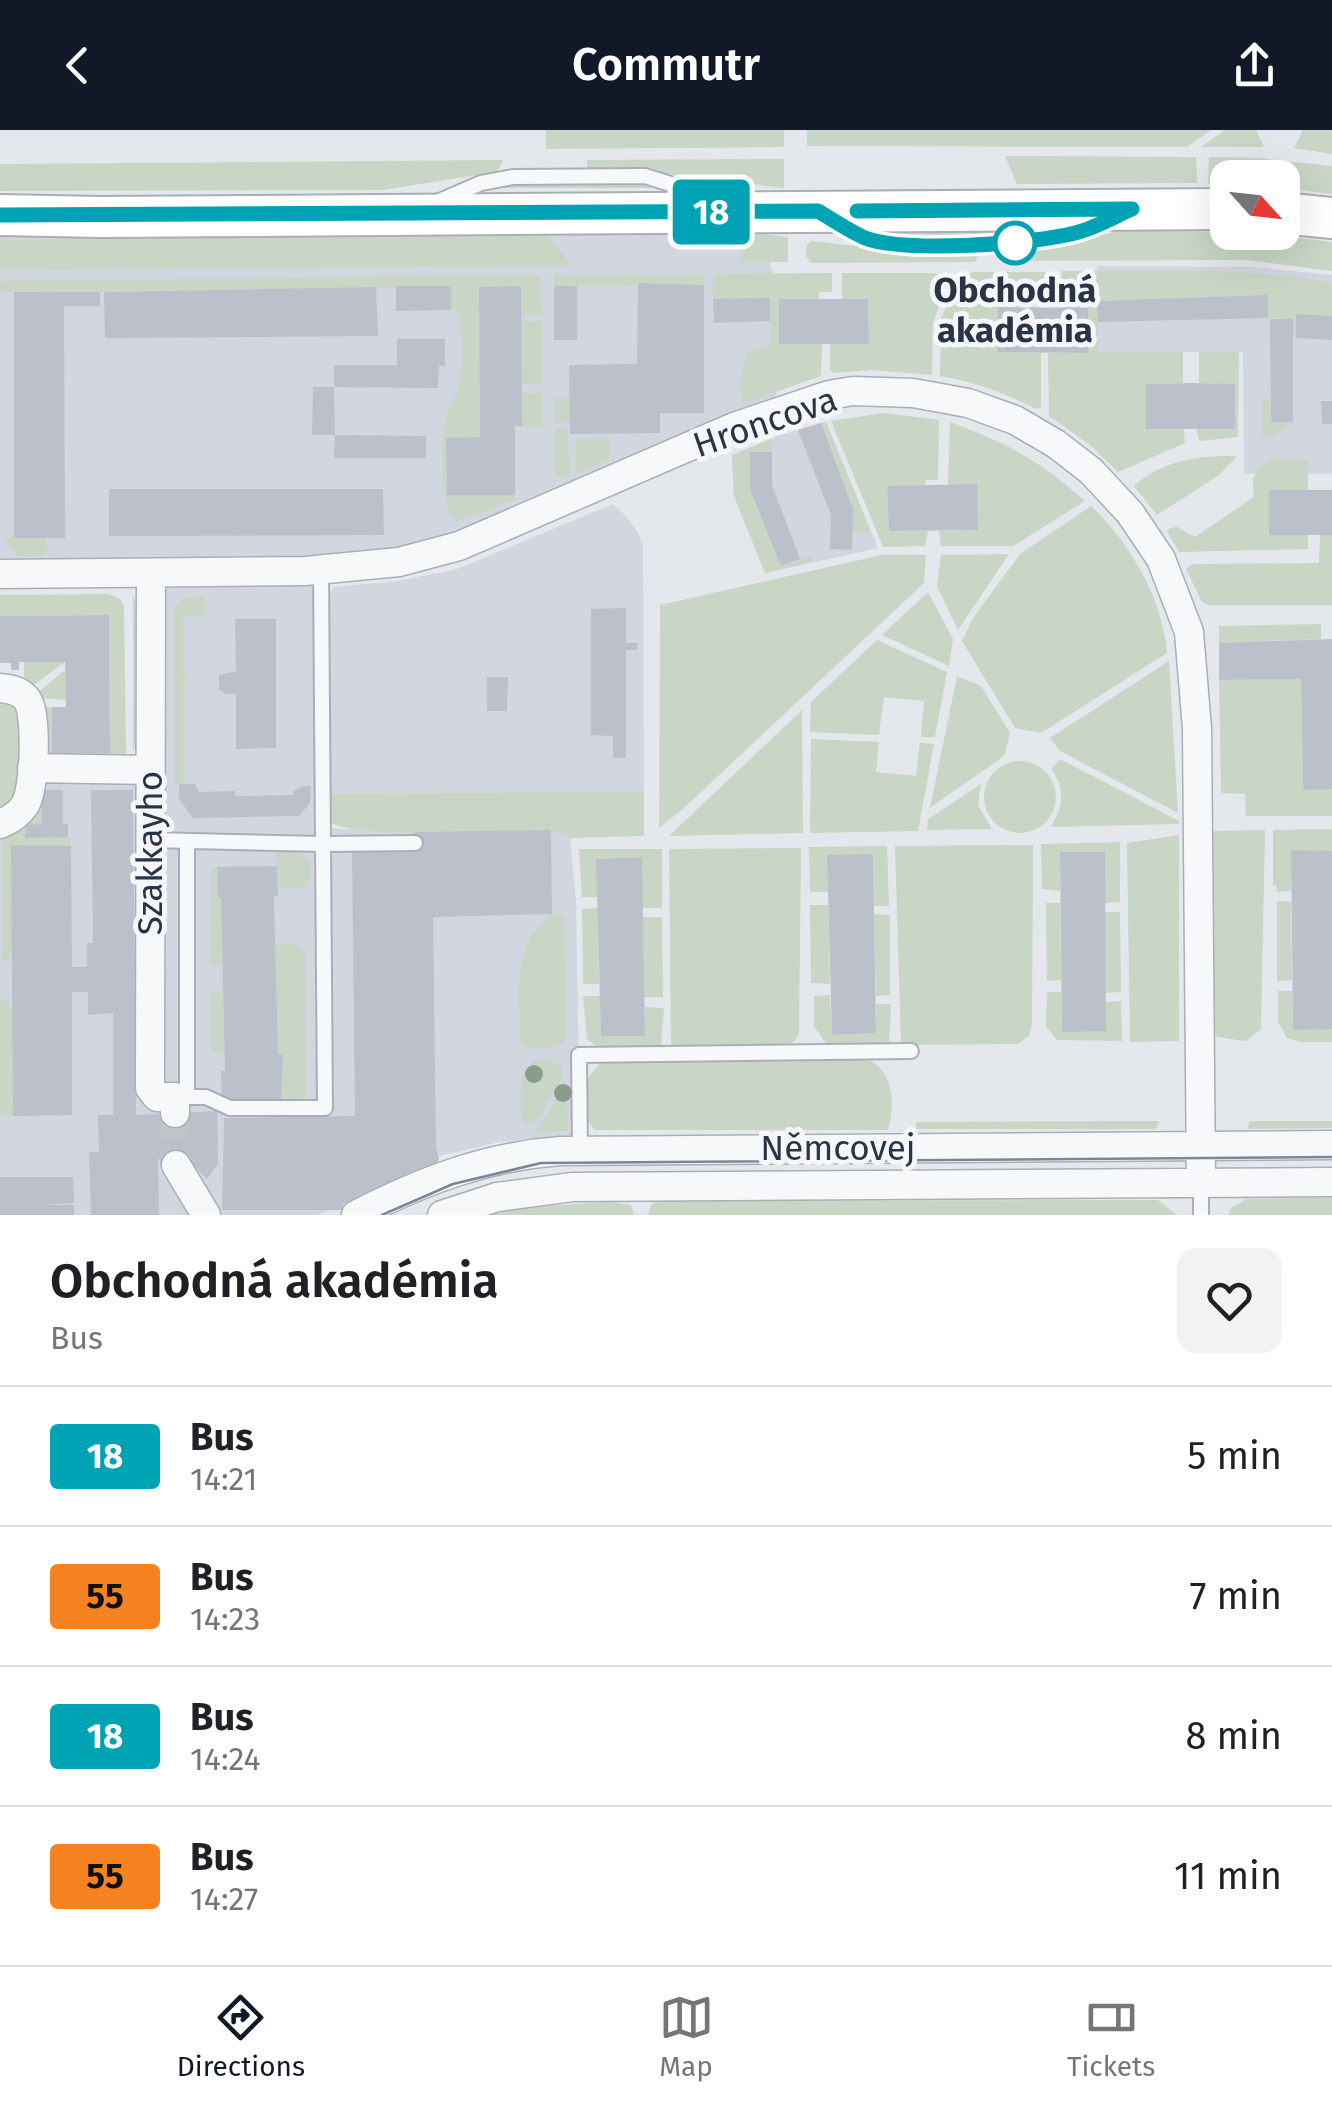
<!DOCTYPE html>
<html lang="en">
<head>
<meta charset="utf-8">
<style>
  body { margin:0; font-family:"Fira Sans",sans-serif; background:#f2f2f2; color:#202124; height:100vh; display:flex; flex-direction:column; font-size:38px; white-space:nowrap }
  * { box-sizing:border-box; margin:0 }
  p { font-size:32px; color:#757577 }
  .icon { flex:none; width:55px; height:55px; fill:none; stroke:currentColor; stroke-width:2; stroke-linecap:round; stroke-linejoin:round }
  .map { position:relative; height:1085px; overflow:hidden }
  .sheet { display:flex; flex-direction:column; background:#fff; flex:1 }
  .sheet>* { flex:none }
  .badge { padding:0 20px; border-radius:8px; font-size:35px; line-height:65px }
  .needle { width:65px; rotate:117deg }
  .buttons { position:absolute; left:1210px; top:30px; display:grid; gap:20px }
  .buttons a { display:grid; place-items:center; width:90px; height:90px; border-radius:20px; background:#fff; box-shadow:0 10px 40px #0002; font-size:50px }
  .map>.badge { position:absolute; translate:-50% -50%; box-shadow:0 0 0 5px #fff }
  .round { display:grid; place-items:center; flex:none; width:105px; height:105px; border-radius:20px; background:#f2f2f2 }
  .summary { display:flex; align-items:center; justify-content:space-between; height:170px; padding:0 50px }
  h1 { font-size:48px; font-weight:600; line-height:75px }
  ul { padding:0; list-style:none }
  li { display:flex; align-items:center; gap:30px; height:140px; padding:0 50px; border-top:2px solid #e0e0e0 }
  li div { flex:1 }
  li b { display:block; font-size:38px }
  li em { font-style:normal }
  li .badge { min-width:110px; font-weight:700; text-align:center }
  header { display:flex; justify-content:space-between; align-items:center; height:130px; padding:0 50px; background:#111827; color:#fff; font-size:45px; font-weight:600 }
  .tabs { display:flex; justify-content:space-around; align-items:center; height:140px; border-top:2px solid #e0e0e0; background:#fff; font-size:28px; color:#757577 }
  .tabs a { display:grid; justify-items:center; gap:5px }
  .tabs .active { color:#111827 }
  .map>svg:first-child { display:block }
  .built { fill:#d2d6de }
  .green { fill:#c9d6c5 }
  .building { fill:#bbc0ca }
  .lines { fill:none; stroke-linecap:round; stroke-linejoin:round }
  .street-tunnel { stroke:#bfc3cb; stroke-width:28; stroke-dasharray:28 14; stroke-linecap:butt }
  .lane-casing { stroke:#a9aeb7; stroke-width:18 }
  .street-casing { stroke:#a9aeb7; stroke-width:31 }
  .secondary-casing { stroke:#a9aeb7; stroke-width:44 }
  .lane { stroke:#f7f8fa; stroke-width:14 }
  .street { stroke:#f7f8fa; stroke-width:28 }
  .secondary { stroke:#fff; stroke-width:40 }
  .tram { stroke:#7d8696; stroke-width:2.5 }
  .tree { fill:#899d89 }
  .line-casing { stroke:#fff; stroke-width:22 }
  .line { stroke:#00a3b4; stroke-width:15 }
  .stop-dot { fill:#fff; stroke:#00a3b4; stroke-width:5 }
  .labels { text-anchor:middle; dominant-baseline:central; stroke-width:10; stroke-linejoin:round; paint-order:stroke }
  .stop-label { font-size:35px; font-weight:bold; fill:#2b3445; stroke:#f4f6f9 }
  .street-label { font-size:35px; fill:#2b3445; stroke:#f4f6f9 }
</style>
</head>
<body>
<header><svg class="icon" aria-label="back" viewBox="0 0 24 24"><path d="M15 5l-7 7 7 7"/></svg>Commutr<svg class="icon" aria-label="share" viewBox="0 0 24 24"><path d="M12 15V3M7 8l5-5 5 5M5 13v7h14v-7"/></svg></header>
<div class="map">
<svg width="1332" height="1085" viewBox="0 0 1332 1085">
  <rect width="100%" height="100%" fill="#e4e7ec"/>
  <!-- built -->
  <path class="built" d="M748 81 779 156 776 281 556 376 322 441 323 698 415 702 551 700 570 708 576 772 580 1004 499 1012 439 1026 428 1043 318 1085H0V694L32 638 150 639 151 444H0V85Z
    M1097 136 1254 137 1332 145V344H1244L1243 222H1097Z
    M826 292 878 418 765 443 734 366 732 325 781 305Z
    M613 374 625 385 638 403 643 417 644 661 327 664V470L334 457 398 451 457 439Z"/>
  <!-- green -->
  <path class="green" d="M546 0H784V17L546 19Z
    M807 0H1211L1187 17 807 16Z
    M1225 0H1256L1264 17H1201Z
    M1303 0H1332V24L1294 18Z
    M1005 26 1196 27 1197 53 1017 54Z
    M1209 27 1257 28 1332 36V64L1283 58 1282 48H1228L1227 55 1208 54Z
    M784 29V58L641 41 587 40V30Z
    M503 30 497 42 382 60 0 61V34Z
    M649 52 661 58H493L508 53Z
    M1127 100 1257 103 1332 112V141L1247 130 1018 131 1017 120Z
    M1021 101 1025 103 887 107 875 103Z
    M753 103 788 107V132H738Z
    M548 105 571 135 0 140V110Z
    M812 111 909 122 910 127 977 126 976 132 811 133 806 126 807 114Z
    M1062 141C1152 141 1243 137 1332 153V186L1296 184V208L1293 207V189L1268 188 1267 165 1097 171V222H1183V253L1146 254V298H1184L1185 313 1118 342 1090 315 1049 286 1048 223H1088V178H1060Z
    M973 142H1050L1049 166H1033V177H998V222L1041 223V277L1036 279C1005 263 975 252 940 246L941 189 957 150Z
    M832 143V162H819V169H779V213L822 214 821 246 742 274C740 255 739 240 748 223L770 214V169H713V144Z
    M842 143H934L947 145 949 148 933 193 932 245 871 240 834 243 830 240V214H869L868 169H842Z
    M540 145 541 184H521L520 156 479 157 480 307 446 309 447 365H515L516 369 456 392C438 377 441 310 446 287 448 277 456 268 458 258 464 236 460 205 460 181L451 180 450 157 0 162V151Z
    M554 145H704V155L554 156Z
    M521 191H541V254H521Z
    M1199 222H1239L1238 307 1199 311 1196 298H1235V255L1199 253Z
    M521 263H541V296H522Z
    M555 268H570V292L555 293Z
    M1261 269H1270L1271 292H1293L1272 307 1261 308Z
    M884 283 939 290 938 350H926L925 355 887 357 889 401H928L925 416 883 417 831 291Z
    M826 292 871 402H853V379L821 293Z
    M950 292C1011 315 1036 328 1085 371L1013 416H941L939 401 977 400 948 355Z
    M555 298H567L570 347H555Z
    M609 308V330L576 344V309Z
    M771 309 772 322H751L750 359 781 436 811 427 812 432 765 443 734 366 732 325Z
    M1237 326 1219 345 1157 385 1134 356C1162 330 1200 325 1237 326Z
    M1274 328 1308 331V360L1269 361V405H1308V419L1179 422 1167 402 1170 398 1177 397 1195 407 1254 367C1250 346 1255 338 1274 328Z
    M1091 376C1130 412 1163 470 1167 523L1041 603 1015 598 962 511 973 488 1020 424Z
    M1320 405H1332V475H1209L1202 472 1186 439 1193 434 1319 433Z
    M3 407H47L46 425 17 426Z
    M1009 424 958 500 937 456 941 425Z
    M882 425H926L924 453 684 678 659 698 660 475Z
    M928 462 953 509 949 536 882 505Z
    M109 464 120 469 124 476 126 628 41 625 38 577H52V623L110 622 109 485 0 486V465Z
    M133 466 137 476 138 615 133 621Z
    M205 467 204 485 183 486V543L187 548 183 551V654H175L174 479 183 468Z
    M1321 494V509L1219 513V496Z
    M877 510 947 542 935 607H921L924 571 884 567 879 605 810 602 811 572Z
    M1169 531 1178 683 1060 621 1050 608Z
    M24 532H65L24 562Z
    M65 540 66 570 39 568 36 564Z
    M957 546 981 556 1010 603 1004 626 930 678Z
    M1301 549 1303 659H1332V686H1246L1245 664 1221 663 1219 550Z
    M0 562 21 571 24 654 0 687Z
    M802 580 803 703 669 706Z
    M811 609 879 612 876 642 916 646 920 613 934 614 918 701 810 703Z
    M1060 629 1179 691V694L1051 697C1063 677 1066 658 1051 639Z
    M984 667a36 36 0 1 1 72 0a36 36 0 1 1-72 0Z
    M981 654 978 675 992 699 927 700 928 689Z
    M42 660V694L25 707H70L71 716 11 715 13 823H10V831H0L3 819 2 705Z
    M644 661V706L570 708 551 700C513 701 350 710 328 691L327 664Z
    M1332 699V721H1291V761L1277 762 1276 755H1273V700Z
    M1265 700 1261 899 1246 911 1217 907 1212 899 1211 701Z
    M1179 705V911L1130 912 1127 713Z
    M1120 712V772L1105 773 1104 722H1060V761L1042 759 1041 714Z
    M1033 715 1032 894 1029 906 1018 914 901 915 895 716Z
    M887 716 889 776H874L873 725 828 762H810L809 717Z
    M276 718H292L308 729 312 743 305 758H278Z
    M801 718 799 905 792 913 782 916 674 917 671 912 669 719Z
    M579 719H662V778H642L641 727 597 729V767H582Z
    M211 737H217L218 767 221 768 222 836H211Z
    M1277 771 1291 772 1292 850 1277 851Z
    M1046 773H1060L1061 850 1047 851Z
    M810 775H828L830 854 811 853Z
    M598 778 599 854H583L582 779Z
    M1105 782H1120L1121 862 1106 863Z
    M552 784H564L566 909C553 921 537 920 521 916 520 868 509 816 552 784Z
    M874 784 890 785V865L876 866Z
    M643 787H662L663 867H644Z
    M275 814H293L305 820 307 968 281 970 283 925 278 924Z
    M1278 861H1292L1293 899H1332V912H1301L1287 908 1278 892Z
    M223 862 224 922 211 923V863Z
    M1047 862H1061L1062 901H1106V872L1121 871 1122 911 1057 910 1046 896Z
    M830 865 832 905 876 903V874H891L889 914 827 915 814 896V866Z
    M583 866H600L601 906H645V877L664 878 661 916H596L587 909Z
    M0 869H10V877H14L13 986 0 982Z
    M610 929H867C894 941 895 973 888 1000H595C575 980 582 938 610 929Z
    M535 930H547L562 937 563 946 536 992 525 994 522 992 521 947Z
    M566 954 568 1001 536 1002Z
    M1159 991 1157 998 1152 999H916V992Z
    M1250 991H1332V998L1247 999Z
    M1332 1067V1085H1228L1232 1077 1247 1069Z
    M1158 1070 1177 1085H648L651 1075 657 1071Z
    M609 1072 631 1075 634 1085H487L523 1077Z"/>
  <!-- building -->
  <path class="building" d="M638 153 704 155V283H660V303L570 304 569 235 637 234Z
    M396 156H451V180L396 181Z
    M521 156 522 296H515V365H447L446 308 480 307 479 157Z
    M554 156H577V210H554Z
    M376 157 378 206 105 208 104 162Z
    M14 162H100V176H65L64 179 65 408H14Z
    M1268 165V188L1098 192 1097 171Z
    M770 168V191L714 193 713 169Z
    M779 169H868L869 214H779Z
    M998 177 1088 178V223L998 222Z
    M1296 184 1332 186V210L1296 208Z
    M1270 189H1293V292H1271Z
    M397 209H445V236H439L438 258 334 257V235H397Z
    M1192 253 1235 254V299H1146V254Z
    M313 257H334L335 305H312Z
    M1321 271H1332V294H1322Z
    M821 293 853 379 852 420 830 419 831 385 798 300Z
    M335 305 426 306V328H334Z
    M750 322H772V355L800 429 781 436 750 359Z
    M977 354 978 400 889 401 887 356Z
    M109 359H383L384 405 109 406Z
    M1269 360H1332V405H1269Z
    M626 478V513H638L637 520H626V628H613V606L591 605V479Z
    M109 485 110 623H52V577H66L65 532H19V540H11V533H0V486Z
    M235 489H276V618L236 619V564H226L219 559V545L236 541Z
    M1332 509V659L1303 660 1301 549 1219 550V513Z
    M487 547H508L507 581H487Z
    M179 654H195L199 662 235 661V666L293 665V661L303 656H311L310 673 299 686 193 688 179 669Z
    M42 660H63V694H68V707L25 708 26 695 42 694Z
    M91 660H133L136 985 217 981 218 1034 207 1049 192 1034H161L158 1027 159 1085H91L89 1022H99L98 985H113V883L88 885V862H72V985L13 986 11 715 71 716 72 837H87V813H93Z
    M551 700 552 784 433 787 436 1017 439 1029 433 1038 352 1074 343 1073V1080H222L224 988 355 986 352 722H415V702Z
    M1291 720 1332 721V899L1293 900Z
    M1060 722H1105L1106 901 1062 902Z
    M873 724 876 903 832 905 827 725Z
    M642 727 645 906H601L596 729Z
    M277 736 278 766H274L278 924H283L281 970H222L221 941H225L221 768H218L217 737Z
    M0 1047H73L74 1073 44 1075H74V1085H0Z"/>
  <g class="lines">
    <!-- street-tunnel -->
    <path class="street-tunnel" d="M175 983 176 1035"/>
    <defs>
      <path id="lane" d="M435 73 481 53 513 47 645 46 715 68
        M840 94C849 99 858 105 868 108 919 125 1052 114 1101 92
        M321 441 323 714 415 713
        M150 710 323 714 325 978H230L206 967H175
        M187 711V967
        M580 1020 579 925 911 921
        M1201 1053V1085"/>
      <path id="street" d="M151 443 150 958 157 967H175V983
        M0 444 305 441 399 432 459 416 734 297 829 265 853 261 913 263 968 273 1015 290 1056 314 1091 341 1130 383 1161 429 1189 502 1197 599 1201 1053
        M0 558C11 559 22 561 28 571 37 587 35 658 25 675 19 684 10 690 0 694
        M32 638 150 640
        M176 1035 206 1085
        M356 1085C422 1051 487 1026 561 1021L1332 1015
        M442 1085 497 1067 572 1057 1332 1052"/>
      <path id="secondary" d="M1282 83 1332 88
        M0 85 100 87 1228 79"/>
    </defs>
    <!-- lane casing -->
    <use href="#lane" class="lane-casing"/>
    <!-- street casing -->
    <use href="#street" class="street-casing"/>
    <!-- secondary casing -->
    <use href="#secondary" class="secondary-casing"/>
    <!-- lane -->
    <use href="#lane" class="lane"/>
    <!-- street -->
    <use href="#street" class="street"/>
    <!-- secondary -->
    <use href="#secondary" class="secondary"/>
    <!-- tram -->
    <path class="tram" d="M382 1085 453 1054 541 1033 1332 1027"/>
  </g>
  <!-- trees -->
  <g class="tree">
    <circle cx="534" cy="944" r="9"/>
    <circle cx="563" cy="963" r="9"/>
  </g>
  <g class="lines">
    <defs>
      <path id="line" d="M0 85 818 81C833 90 849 101 865 108 905 123 1033 114 1075 103 1095 98 1114 87 1132 79L857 81"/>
    </defs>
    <!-- line casing -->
    <use href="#line" class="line-casing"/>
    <!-- line -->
    <use href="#line" class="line"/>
  </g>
  <!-- markers -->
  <circle class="stop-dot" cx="1015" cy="113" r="20"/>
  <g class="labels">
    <!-- stop labels -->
    <g class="stop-label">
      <text x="1015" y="160">Obchodná<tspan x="1015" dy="40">akadémia</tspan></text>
    </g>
    <!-- street labels -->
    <g class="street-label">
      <text transform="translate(765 292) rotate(-19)">Hroncova</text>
      <text transform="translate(150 723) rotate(-90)">Szakkayho</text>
      <text x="838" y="1018">Němcovej</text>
    </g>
  </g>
</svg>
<div class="buttons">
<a><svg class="needle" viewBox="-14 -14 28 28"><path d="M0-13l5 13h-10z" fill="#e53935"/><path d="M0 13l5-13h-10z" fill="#757577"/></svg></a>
</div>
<b class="badge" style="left:711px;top:82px;background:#00a3b4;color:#fff">18</b>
</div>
<section class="sheet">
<div class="summary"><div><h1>Obchodná akadémia</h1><p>Bus</p></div><a class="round"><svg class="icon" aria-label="heart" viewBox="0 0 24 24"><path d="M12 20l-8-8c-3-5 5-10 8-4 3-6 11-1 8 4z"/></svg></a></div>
<ul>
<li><span class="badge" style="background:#00a3b4;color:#fff">18</span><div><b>Bus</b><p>14:21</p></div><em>5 min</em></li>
<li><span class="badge" style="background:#f58220;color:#111">55</span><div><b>Bus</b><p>14:23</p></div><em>7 min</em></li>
<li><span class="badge" style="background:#00a3b4;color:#fff">18</span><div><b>Bus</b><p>14:24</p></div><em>8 min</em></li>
<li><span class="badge" style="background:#f58220;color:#111">55</span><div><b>Bus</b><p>14:27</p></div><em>11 min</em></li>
</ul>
</section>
<nav class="tabs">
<a class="active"><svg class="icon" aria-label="directions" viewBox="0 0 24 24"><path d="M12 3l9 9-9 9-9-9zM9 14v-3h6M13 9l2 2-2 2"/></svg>Directions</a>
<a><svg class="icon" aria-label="map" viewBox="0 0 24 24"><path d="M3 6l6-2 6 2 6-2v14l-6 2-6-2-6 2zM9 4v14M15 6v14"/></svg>Map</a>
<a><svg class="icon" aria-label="tickets" viewBox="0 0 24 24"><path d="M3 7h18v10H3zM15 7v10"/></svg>Tickets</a>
</nav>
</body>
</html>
